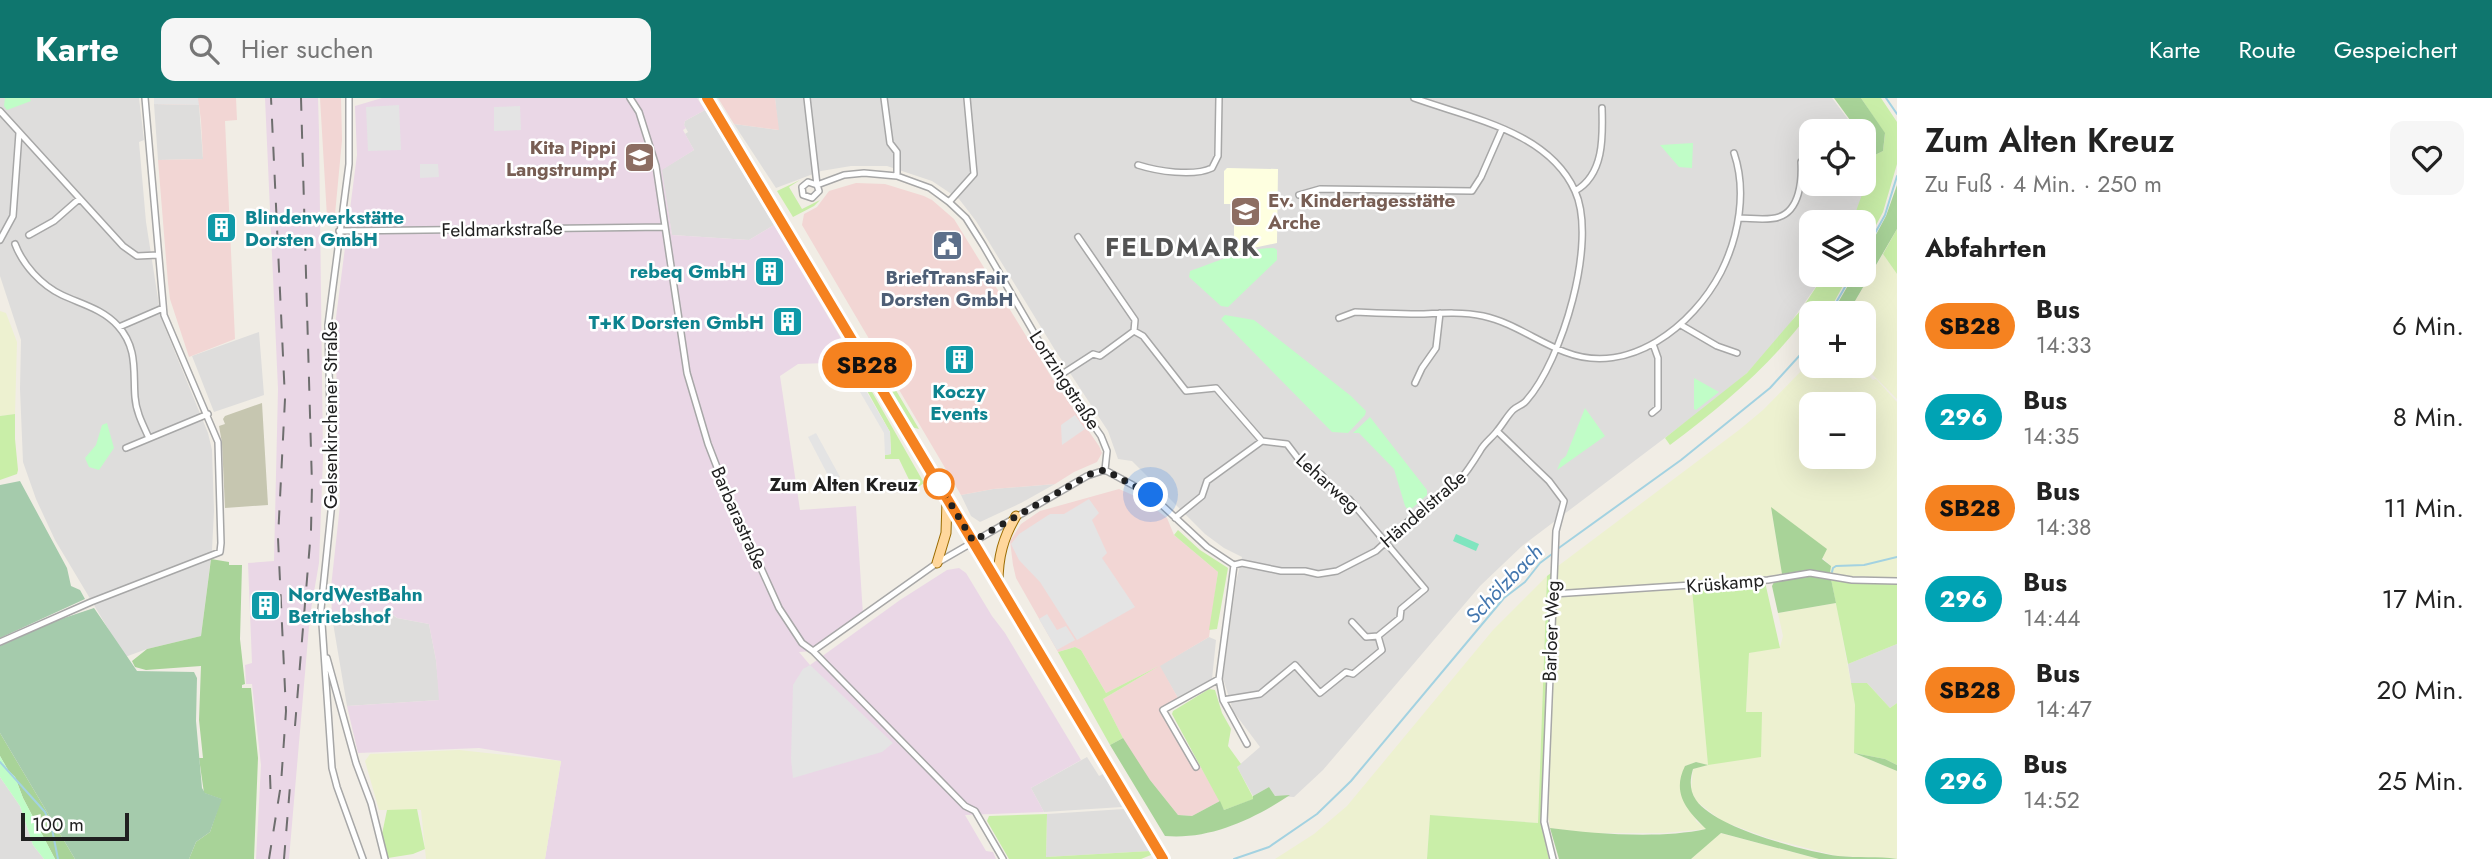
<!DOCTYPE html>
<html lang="de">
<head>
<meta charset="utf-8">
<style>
  body { margin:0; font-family:Jost,sans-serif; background:#f6f6f6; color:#222; height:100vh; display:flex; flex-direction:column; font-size:26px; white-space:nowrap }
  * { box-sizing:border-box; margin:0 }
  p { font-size:23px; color:#767676 }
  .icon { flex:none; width:38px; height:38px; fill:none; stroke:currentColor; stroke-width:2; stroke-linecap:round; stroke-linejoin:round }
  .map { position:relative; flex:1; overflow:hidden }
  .details { display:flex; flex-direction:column; background:#fff; width:595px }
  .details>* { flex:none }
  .badge { padding:0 14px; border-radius:23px; font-size:24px; line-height:46px }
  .buttons { position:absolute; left:1799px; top:21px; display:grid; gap:14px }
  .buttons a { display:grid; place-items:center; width:77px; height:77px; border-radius:14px; background:#fff; box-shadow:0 7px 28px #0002; font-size:35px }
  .scale { position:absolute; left:21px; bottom:18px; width:108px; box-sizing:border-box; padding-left:7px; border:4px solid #202020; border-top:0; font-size:19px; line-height:24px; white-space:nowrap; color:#202020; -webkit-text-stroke:5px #fff; paint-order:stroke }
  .you { position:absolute; width:35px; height:35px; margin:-18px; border:5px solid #fff; border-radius:50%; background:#1a73e8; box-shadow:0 0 0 10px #1a73e833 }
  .map>.badge { position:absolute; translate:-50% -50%; box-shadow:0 0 0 4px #fff }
  h2 { padding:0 28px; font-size:26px; line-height:63px }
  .round { display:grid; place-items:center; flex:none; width:74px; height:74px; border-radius:14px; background:#f6f6f6 }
  .headline { display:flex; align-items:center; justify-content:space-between; height:119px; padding:0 28px }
  h1 { font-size:33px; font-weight:600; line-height:52px }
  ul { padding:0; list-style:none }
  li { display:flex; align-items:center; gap:21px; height:91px; padding:0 28px }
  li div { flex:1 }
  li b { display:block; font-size:26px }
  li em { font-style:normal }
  li .badge { min-width:77px; font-weight:700; text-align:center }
  header { display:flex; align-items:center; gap:42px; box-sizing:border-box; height:98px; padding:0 35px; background:#0f766e; color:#fff }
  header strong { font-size:33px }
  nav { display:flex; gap:38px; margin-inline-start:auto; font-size:24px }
  .search { width:490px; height:63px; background:#f6f6f6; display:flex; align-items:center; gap:18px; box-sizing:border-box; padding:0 24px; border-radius:14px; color:#767676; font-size:26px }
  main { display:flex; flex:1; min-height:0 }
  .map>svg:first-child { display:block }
  .residential { fill:#dedddc }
  .commercial { fill:#f2d6d4 }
  .industrial { fill:#ead7e6 }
  .education { fill:#feffe0 }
  .construction { fill:#c6c6b0 }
  .farmland { fill:#edf1d0; fill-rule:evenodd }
  .grass { fill:#c9eea8 }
  .forest { fill:#a8d398 }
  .cemetery { fill:#a5cbac }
  .park { fill:#c0fdc7 }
  .pitch { fill:#7fe5bf }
  .parking { fill:#e4e4e4 }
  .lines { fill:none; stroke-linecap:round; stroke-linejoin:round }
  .stream { stroke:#a3d2e1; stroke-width:2 }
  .minor-casing { stroke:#a7a7a7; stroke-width:8 }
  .primary-casing { stroke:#9b6b00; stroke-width:11 }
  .minor { stroke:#fff; stroke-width:5 }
  .primary { stroke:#ffd79c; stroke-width:9 }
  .rail { stroke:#6e6e6e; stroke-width:2; stroke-dasharray:14 14; stroke-linecap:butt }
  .line-casing { stroke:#fff; stroke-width:16 }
  .line { stroke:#f58220; stroke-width:10 }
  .walk { stroke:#202020; stroke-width:7; stroke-dasharray:0 12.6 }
  .stop-dot { fill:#fff; stroke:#f58220; stroke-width:3.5 }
  .labels { text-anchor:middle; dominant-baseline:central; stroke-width:5; stroke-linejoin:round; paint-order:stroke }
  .education-label { font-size:19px; font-weight:bold; fill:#785e54; stroke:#fff; text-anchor:end }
  .culture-label { font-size:19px; font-weight:bold; fill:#0d838f; stroke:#fff; text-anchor:start }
  .street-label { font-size:19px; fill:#202020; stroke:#fff }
  .service-label { font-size:19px; font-weight:bold; fill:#4e5e75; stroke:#fff }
  .stop-label { font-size:19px; font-weight:bold; fill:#202020; stroke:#fff; text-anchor:end }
  .water-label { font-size:21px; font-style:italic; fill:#4276ae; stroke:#fff }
  .district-label { font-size:26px; font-weight:bold; letter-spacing:2px; fill:#535353; stroke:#fff }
</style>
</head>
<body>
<header>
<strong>Karte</strong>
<div class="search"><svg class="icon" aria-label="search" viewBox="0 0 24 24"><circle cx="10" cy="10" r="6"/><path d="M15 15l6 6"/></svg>Hier suchen</div>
<nav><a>Karte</a><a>Route</a><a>Gespeichert</a></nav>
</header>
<main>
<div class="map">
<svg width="1897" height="761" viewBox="0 0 1897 761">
  <rect width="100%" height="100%" fill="#f1ede5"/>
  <!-- residential -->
  <path class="residential" d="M0 0H139L144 42 139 44 146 124 161 220 208 335 212 352 214 413 212 452 201 538 147 551 125 559 55 442 36 401 23 364 20 291 21 242 0 178Z
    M775 0H1832L1857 33H1811V86H1864V42L1873 58 1869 80 1852 124H1811V177H1824L1784 234 1747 275 1715 302 1522 448 1480 488 1323 672 1294 699 1275 698 1269 689 1253 698 1237 669 1260 649 1233 613 1223 580 1236 484 1242 459 1224 450 1205 436 1132 363 1118 361 1108 333 1055 252 976 123 959 101 932 83 887 68H851L821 73 776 90 734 26 778 32Z
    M154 6 199 7 203 61 158 62Z
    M705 12 774 127 749 142 672 137 661 72 694 52 685 36 688 34 684 27 685 23Z
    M259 234 264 297 214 314 192 258Z
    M1055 386 1021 405 980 424 971 418 961 397 993 391Z
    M379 513 390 515 397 520 429 526 436 562 440 602 347 608 332 519Z
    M1209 539 1216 542 1212 581 1178 600 1159 568Z
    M1897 546V605L1890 610 1867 585H1851L1848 566Z
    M1087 659 1099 678 1103 676 1122 709 1044 714 1031 690Z
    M0 679 20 708 33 747 44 761H0Z
    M1124 711 1150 753 1046 759 1047 716Z"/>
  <!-- commercial -->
  <path class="commercial" d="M154 0H236L237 22 225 23 235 241 189 259 170 201 168 185 158 62 203 61 201 23 199 7 154 6Z
    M320 0H341L342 42 334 127 327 119Z
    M718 0H775L779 32 734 26Z
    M856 85 885 86 924 98 932 102 954 121 1052 280 1099 348 1102 355 1097 364 1074 374 1055 386 993 391 961 397 802 127 804 116 817 109 829 93Z
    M1119 391 1144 402 1167 420 1174 437 1218 474 1209 539 1160 568 1178 600 1159 611 1193 669 1199 666 1220 703 1192 718 1178 717 1150 682 1129 652 1103 601 1159 568 1106 595 1081 552 1075 549 1058 554 1016 480 1013 467 1010 443 1021 426 1040 413Z"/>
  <!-- industrial -->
  <path class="industrial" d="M265 0H318L319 34 323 360 319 465 310 517 289 761H256L261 667 252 586H246L245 567 252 565 248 465 274 463 278 291Z
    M382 0H697L705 12 685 23 684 27 686 30 683 32 694 52 662 72 672 137 749 142 774 127 855 264 798 266 780 278 800 412 856 408 863 517 813 553 799 554 810 567 900 502 947 472 959 470 966 475 992 518 1005 535 1081 662 1031 690 1044 714 965 717 986 753 993 754 996 761H545L561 663 479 650 358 655 347 608 439 602 436 562 429 526 397 520 390 514 379 513 332 519 331 489 340 407 335 227 357 57 355 8Z"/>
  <!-- education -->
  <path class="education" d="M1227 70 1278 71 1277 145 1234 154V106H1224V73Z"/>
  <!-- construction -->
  <path class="construction" d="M262 305 268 407 225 410 222 345 219 328 225 326 223 321 225 318Z"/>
  <!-- farmland -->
  <path class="farmland" d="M1883 156 1897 176V301L1864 268V215H1848Z
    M0 213 6 215 17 244 15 316 0 318Z
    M1811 263V268H1858L1873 282 1876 281 1897 304V480L1848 478 1830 475 1831 468 1771 410 1782 476 1728 483 1563 493 1557 491 1558 468 1739 332 1763 312ZM1811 306H1864V359H1811Z
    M1547 478 1538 725 1430 717 1427 761H1275L1314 736 1347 708 1493 532Z
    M1692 491 1708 666 1761 614H1746L1749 555 1780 549 1783 538 1778 515 1836 505 1855 607 1854 655 1897 673V761L1837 758 1768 740 1722 723 1696 703 1691 692 1693 671 1707 667 1696 664 1685 668 1696 723 1707 731 1664 735H1589L1550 730 1548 717 1556 503 1560 498Z
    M459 652 561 663 545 761H426L421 712H379L365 663 370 656Z
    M1720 735 1819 761H1691Z"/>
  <!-- grass -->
  <path class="grass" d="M1861 0H1881L1897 24V66L1883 114 1864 150V124H1852L1868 80 1873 58 1883 53 1885 36Z
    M800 82 789 89 802 111 820 102 814 108 793 119 777 93Z
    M1897 131V176L1883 156Z
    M1824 177H1849L1828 215 1811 216 1803 209Z
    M1801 212 1807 218C1768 270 1722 308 1670 347L1665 340 1747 275Z
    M851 264H855L924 385 914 392 899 361H885V357L891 356 890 334Z
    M894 289 919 331 911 329 889 294Z
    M15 316V341L18 372 17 376 0 382V318Z
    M1178 432 1200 452 1228 470 1217 531 1209 532 1218 474 1174 437Z
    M1551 475 1541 725 1549 761H1427L1430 717 1538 725 1547 478Z
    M1831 481 1850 485 1897 486V546L1848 566Z
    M1765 484 1780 550 1749 555 1746 614H1762L1761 659 1708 667 1692 491Z
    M1075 549 1081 552 1106 595 1159 568 1103 601 1123 640 1110 647 1058 554Z
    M1851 585H1867L1890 610 1897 605V667L1885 661 1854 655 1855 607Z
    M1209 591 1215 592 1222 615 1231 631 1228 648 1241 666 1237 669 1254 701 1224 712 1172 616 1173 613Z
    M417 711 425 751 413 756 388 760 382 736 387 712Z
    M1047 716 1046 759 1150 753 1151 757 1141 761H1009L987 723 989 718Z"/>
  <!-- forest -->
  <path class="forest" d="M1834 0H1861L1885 35 1883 53 1873 58 1864 42V33H1858Z
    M1897 87V131L1848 215H1832L1854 177H1864V159L1886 118Z
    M1771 409 1827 451 1822 461 1831 468 1830 475 1809 472 1782 476Z
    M211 461 229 464V467H242L240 541 245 586 242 587V590H251L258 660 254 761H189L196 744 210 734 221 701 204 695 199 660H203L199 622 201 568 146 572 135 569 132 563 147 551 201 538Z
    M1813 478 1831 481 1836 505 1778 515 1772 488 1774 484Z
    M0 635 75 761H55L23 700 15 679 8 672 0 658Z
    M1123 640 1150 682 1178 717 1192 718 1220 703 1224 712 1253 701V698L1269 689 1275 698 1290 697C1254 721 1210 742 1165 738L1110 647Z
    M1854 655 1885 661 1897 667V673Z
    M1696 664 1708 667 1693 671C1690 681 1689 692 1696 702 1715 730 1804 753 1838 758 1858 760 1878 758 1897 761H1819L1721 735 1691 761H1559L1550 730C1596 736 1661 741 1706 731 1688 713 1671 696 1685 668Z"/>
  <!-- cemetery -->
  <path class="cemetery" d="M20 383 67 470 71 488 80 492 85 501 0 540V387Z
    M94 510 137 573 194 574 197 580 196 623 202 690 205 695 222 701 210 734 196 744 189 761H75L0 635V548L58 522Z"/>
  <!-- park -->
  <path class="park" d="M5 0H30L31 3 7 12 4 8Z
    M1693 45 1692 70 1679 69 1660 47Z
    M1274 150 1277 152V162L1228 209 1221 208 1189 179 1190 173C1217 164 1245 150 1274 150Z
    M1225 217 1254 222 1351 298 1366 313 1365 317 1348 335 1332 334 1221 221Z
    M1694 280 1719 294 1696 312 1694 311Z
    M1585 310 1605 338 1557 372 1561 362 1566 358Z
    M1370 319 1427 392V397L1409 413 1405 408 1394 371 1359 335H1353Z
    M107 325 114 350 99 372 89 369 85 360 96 347 102 327Z
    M0 658 8 672 15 679 23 700 55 761H44L33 747 20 708 0 679Z"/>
  <!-- pitch -->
  <path class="pitch" d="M1456 436 1479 446 1476 453 1453 443Z"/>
  <!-- parking -->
  <path class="parking" d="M154 0H198L199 7 154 6Z
    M399 7 401 52 368 53 366 9Z
    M520 8 521 32 494 33V9Z
    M420 66H438L439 79 420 80Z
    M855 274 890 334 891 356 885 357 884 335 850 277Z
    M1075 317 1085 331 1062 347 1061 327Z
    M816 335 840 379 831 383 808 339Z
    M1089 401 1099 415 1092 422 1107 455 1102 460 1135 509 1077 542 1040 484 1019 462 1011 446 1019 436 1050 416H1064Z
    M1047 516 1057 532 1066 528 1075 542 1057 552 1039 521Z
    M810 567 893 645 882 654 793 680 791 661 793 587 803 571Z"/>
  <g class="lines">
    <!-- stream -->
    <path class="stream" d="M1886 0 1897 16
      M1864 155 1885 117 1897 78
      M1830 215 1852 177
      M1556 452 1681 362 1770 290 1811 245
      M1832 474 1833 470 1836 468 1864 467 1897 459
      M0 664 45 714 52 731 58 761
      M1234 761 1269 749 1317 716 1351 683 1504 500 1525 484 1540 465 1552 456"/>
    <defs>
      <path id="minor" d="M349 0V66L328 227 332 404 321 511 332 670 337 689 363 761
        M630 0 639 14 656 68 687 275 708 346 727 395 779 510 802 545 813 553 965 708 975 713 1003 761
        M807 0 817 87 819 93 812 100 803 97 802 89 808 84 817 87 844 77 864 75 897 78 930 90 949 104 966 120 983 147 1059 278 1101 338 1107 353 1105 372
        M884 0 890 45 897 54V78
        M0 13 123 148 137 158 158 157
        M1138 67C1157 73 1193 79 1212 70L1218 58 1219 0
        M1575 93C1604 77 1603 39 1602 10
        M1299 97 1320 91 1472 93 1481 79 1502 31
        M949 104 974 76 967 0
        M1739 120C1751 120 1768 123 1779 119 1800 112 1802 82 1801 64
        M339 133 665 129
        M29 137 54 123 79 101
        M1078 139 1135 222 1134 233
        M0 142 13 118 19 35
        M15 146C23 167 41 187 62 197 81 206 103 211 118 228 138 250 133 274 135 299 136 314 143 327 149 340
        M1339 220 1355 214C1378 215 1402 216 1424 216 1444 215 1464 214 1483 218 1512 224 1538 244 1565 254 1629 279 1693 228 1721 174 1739 138 1747 93 1734 55
        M1681 227 1717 248 1737 255
        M119 229 163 210
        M1059 278 1093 256 1100 258 1134 233 1143 238 1186 293 1216 290 1262 343
        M1415 285 1422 270 1436 250 1440 215
        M1652 315 1658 310V260L1653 246
        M1497 333 1549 383 1564 403 1556 433 1544 724 1553 761
        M126 350 208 316
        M1175 420 1202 398 1207 383 1262 343 1287 346 1303 367 1321 376 1338 398 1349 401 1425 491 1401 511 1400 520 1378 538 1382 552 1353 576 1346 574 1320 595 1295 567 1260 596 1223 602
        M1234 467 1219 581 1223 602 1247 646
        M1553 496 1768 482 1810 475 1852 482 1897 483
        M1352 524 1366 539 1378 538
        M0 544 91 504 220 454 221 445 218 344 164 217 145 0
        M813 553 937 465 1087 378 1105 372 1151 397 1207 449 1234 467 1242 465 1281 473H1305L1318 476 1337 473 1376 453 1429 404C1451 399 1469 371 1480 353 1484 345 1492 340 1497 333 1503 326 1507 318 1513 312 1517 308 1523 307 1526 303 1562 263 1598 143 1575 93 1548 33 1469 20 1414 0
        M327 560 356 665 371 705 385 761
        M1196 669 1163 612 1219 581"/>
      <path id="primary" d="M707 0 1163 761
        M937 465 946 435 947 403
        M998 485C998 459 1003 440 1016 418"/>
    </defs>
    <!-- minor casing -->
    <use href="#minor" class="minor-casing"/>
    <!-- primary casing -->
    <use href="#primary" class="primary-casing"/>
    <!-- minor -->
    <use href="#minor" class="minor"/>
    <!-- primary -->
    <use href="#primary" class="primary"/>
    <!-- rail -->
    <path class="rail" d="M295 628 311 432 312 387 301 0
      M270 677 271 705
      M269 761 281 686 286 613 278 440 285 301 271 0
      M284 761 290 688"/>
  </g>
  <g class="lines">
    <defs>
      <path id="line" d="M707 0 1163 761"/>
    </defs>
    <!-- line casing -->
    <use href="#line" class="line-casing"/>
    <!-- line -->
    <use href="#line" class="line"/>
    <!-- walk -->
    <path class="walk" d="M939 386 973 443 1094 374 1105 372 1151 397"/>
  </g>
  <!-- icons -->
  <defs>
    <symbol id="school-square" viewBox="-11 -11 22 22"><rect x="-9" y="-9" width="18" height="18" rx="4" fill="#8d6e63" stroke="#fff"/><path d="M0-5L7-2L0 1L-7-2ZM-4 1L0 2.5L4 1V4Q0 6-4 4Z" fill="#fff"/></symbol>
    <symbol id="building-square" viewBox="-11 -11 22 22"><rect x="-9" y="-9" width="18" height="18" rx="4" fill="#0f9aa8" stroke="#fff"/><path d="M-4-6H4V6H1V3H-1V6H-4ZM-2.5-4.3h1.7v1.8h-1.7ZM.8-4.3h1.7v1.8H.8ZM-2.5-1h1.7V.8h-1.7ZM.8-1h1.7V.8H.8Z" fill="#fff"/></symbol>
    <symbol id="civic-square" viewBox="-11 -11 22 22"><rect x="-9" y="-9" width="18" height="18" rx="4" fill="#5c6f8a" stroke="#fff"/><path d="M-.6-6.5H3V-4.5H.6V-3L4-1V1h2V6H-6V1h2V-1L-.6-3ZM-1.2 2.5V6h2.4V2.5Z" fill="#fff"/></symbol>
  </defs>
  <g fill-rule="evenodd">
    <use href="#school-square" x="622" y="42" width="35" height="35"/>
    <use href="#school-square" x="1228" y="96" width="35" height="35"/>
    <use href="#building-square" x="204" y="112" width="35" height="35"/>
    <use href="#civic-square" x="930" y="130" width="35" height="35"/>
    <use href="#building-square" x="752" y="156" width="35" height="35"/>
    <use href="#building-square" x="770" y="206" width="35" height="35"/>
    <use href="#building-square" x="942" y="244" width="35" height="35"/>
    <use href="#building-square" x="248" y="490" width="35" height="35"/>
  </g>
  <!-- markers -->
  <circle class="stop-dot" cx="939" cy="386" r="14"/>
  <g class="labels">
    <!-- education labels -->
    <g class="education-label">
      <text x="616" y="49">Kita Pippi<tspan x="616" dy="22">Langstrumpf</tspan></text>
      <text x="1268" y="102" text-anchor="start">Ev. Kindertagesstätte<tspan x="1268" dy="22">Arche</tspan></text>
    </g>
    <!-- culture labels -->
    <g class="culture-label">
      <text x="245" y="119">Blindenwerkstätte<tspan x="245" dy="22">Dorsten GmbH</tspan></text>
      <text x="746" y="173" text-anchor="end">rebeq GmbH</text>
      <text x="764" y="224" text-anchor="end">T+K Dorsten GmbH</text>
      <text x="959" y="293" text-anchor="middle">Koczy<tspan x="959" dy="22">Events</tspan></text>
      <text x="288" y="496">NordWestBahn<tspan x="288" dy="22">Betriebshof</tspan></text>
    </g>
    <!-- street labels -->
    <g class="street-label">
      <text transform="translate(502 131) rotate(-1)">Feldmarkstraße</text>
      <text transform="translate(1065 282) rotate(57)">Lortzingstraße</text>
      <text transform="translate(330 317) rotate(-90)">Gelsenkirchener Straße</text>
      <text transform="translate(1328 385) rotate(42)">Leharweg</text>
      <text transform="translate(1423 411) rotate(-41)">Händelstraße</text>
      <text transform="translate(739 420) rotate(66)">Barbarastraße</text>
      <text transform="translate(1725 485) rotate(-5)">Krüskamp</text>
      <text transform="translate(1551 533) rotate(-88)">Barloer Weg</text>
    </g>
    <!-- service labels -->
    <g class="service-label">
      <text x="947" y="179">BriefTransFair<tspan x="947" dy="22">Dorsten GmbH</tspan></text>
    </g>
    <!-- stop labels -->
    <g class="stop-label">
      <text x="918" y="386">Zum Alten Kreuz</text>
    </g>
    <!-- water labels -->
    <g class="water-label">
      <text transform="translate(1504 486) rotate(-46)">Schölzbach</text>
    </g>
    <!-- district labels -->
    <g class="district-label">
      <text x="1183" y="149">FELDMARK</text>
    </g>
  </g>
</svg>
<div class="buttons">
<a><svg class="icon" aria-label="locate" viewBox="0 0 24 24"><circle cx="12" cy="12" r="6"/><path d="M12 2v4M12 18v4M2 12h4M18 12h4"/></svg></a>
<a><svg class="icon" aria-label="layers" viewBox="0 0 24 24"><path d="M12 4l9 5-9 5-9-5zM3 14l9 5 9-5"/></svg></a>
<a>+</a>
<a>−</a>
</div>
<div class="scale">100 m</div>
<div class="you" style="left:1151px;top:397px"></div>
<b class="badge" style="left:867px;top:267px;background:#f58220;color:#111">SB28</b>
</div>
<section class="details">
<div class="headline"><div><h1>Zum Alten Kreuz</h1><p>Zu Fuß · 4 Min. · 250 m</p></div><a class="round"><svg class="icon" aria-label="heart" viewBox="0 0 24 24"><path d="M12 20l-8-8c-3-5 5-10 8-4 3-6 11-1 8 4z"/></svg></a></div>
<h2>Abfahrten</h2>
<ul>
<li><span class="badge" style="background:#f58220;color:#111">SB28</span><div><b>Bus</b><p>14:33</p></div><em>6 Min.</em></li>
<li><span class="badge" style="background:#00a3b4;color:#fff">296</span><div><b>Bus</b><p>14:35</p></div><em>8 Min.</em></li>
<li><span class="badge" style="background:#f58220;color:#111">SB28</span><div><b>Bus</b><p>14:38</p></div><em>11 Min.</em></li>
<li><span class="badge" style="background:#00a3b4;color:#fff">296</span><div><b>Bus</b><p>14:44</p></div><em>17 Min.</em></li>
<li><span class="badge" style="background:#f58220;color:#111">SB28</span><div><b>Bus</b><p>14:47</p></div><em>20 Min.</em></li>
<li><span class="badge" style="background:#00a3b4;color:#fff">296</span><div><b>Bus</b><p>14:52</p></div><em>25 Min.</em></li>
</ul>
</section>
</main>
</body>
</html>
